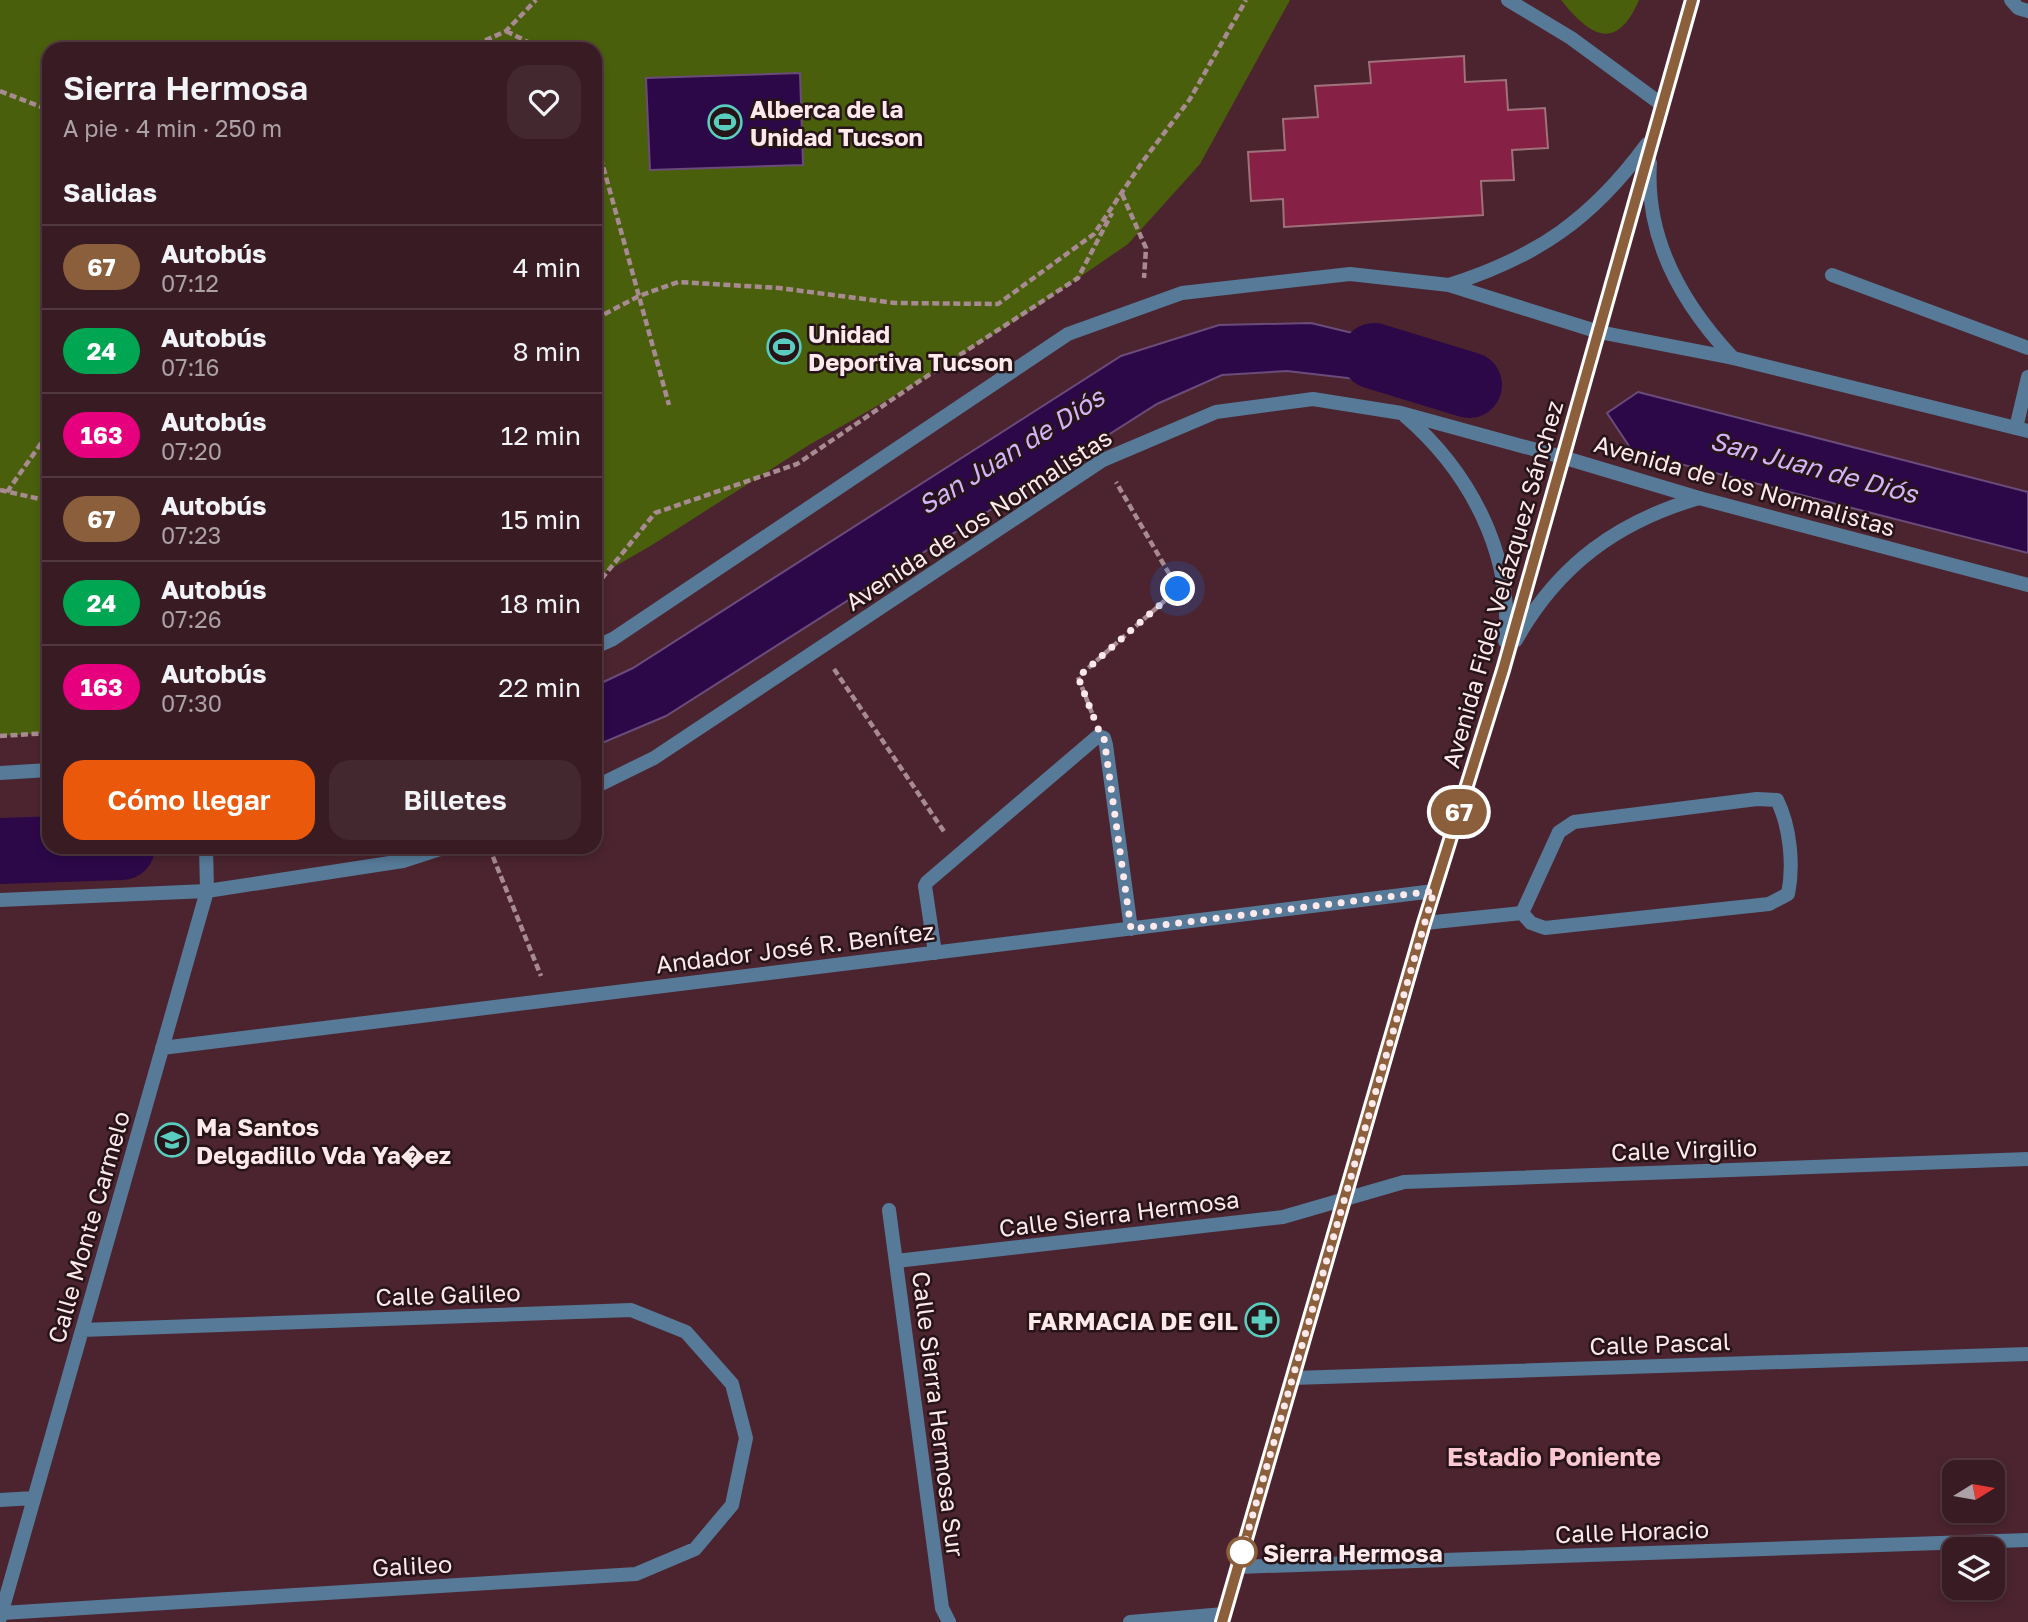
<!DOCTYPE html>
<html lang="es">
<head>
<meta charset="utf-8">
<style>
  body { margin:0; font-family:"Golos Text",sans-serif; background:#432830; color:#f1f3f6; height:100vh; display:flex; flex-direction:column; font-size:26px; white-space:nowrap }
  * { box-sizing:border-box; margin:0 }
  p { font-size:23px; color:#aba1a6 }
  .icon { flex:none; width:38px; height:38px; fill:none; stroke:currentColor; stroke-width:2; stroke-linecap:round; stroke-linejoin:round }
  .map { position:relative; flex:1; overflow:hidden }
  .sheet { position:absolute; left:42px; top:42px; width:560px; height:812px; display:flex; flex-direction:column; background:#381b23; border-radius:21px; box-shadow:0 4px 10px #0003,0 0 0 2px #523941 }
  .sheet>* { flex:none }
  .badge { padding:0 14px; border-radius:23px; font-size:24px; line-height:46px }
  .needle { width:46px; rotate:79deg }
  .fabs { position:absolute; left:1942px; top:1460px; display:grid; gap:14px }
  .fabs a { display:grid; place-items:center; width:63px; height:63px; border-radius:14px; background:#381b23; box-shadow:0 4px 10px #0003,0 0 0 2px #523941; font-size:35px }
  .you { position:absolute; width:35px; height:35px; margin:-18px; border:5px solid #fff; border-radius:50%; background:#1a73e8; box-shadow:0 0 0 10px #1a73e833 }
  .map>.badge { position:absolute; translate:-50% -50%; box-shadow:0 0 0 4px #fff }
  h2 { padding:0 21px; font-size:26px; line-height:63px }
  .round { display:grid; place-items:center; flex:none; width:74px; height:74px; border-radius:21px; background:#432830 }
  .overview { display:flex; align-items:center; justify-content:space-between; height:119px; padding:0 21px }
  h1 { font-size:33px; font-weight:600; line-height:52px }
  .cta { display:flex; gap:14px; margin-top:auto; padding:14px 21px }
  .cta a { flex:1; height:80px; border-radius:21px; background:#ea580c; color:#fff; font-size:28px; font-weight:600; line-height:80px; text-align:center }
  .cta a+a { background:#432830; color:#f1f3f6 }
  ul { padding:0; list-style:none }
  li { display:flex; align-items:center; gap:21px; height:84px; padding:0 21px; border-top:2px solid #523941 }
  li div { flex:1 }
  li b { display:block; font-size:26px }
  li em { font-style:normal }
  li .badge { min-width:77px; font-weight:700; text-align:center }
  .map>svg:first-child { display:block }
  .green { fill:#4a5f0c }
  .water { fill:#2c0849; stroke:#6b4b7a; stroke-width:2 }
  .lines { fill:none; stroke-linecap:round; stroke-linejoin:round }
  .river { stroke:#2c0849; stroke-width:66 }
  .building { fill:#862145; stroke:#9f717b; stroke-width:2 }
  .path { stroke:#a88b92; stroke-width:4.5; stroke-dasharray:7 3.5; stroke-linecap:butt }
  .service { stroke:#567a98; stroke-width:14 }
  .minor { stroke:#567a98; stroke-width:14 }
  .tertiary { stroke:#567a98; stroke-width:14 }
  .line-casing { stroke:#fff; stroke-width:16 }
  .line { stroke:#8b5e3c; stroke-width:10 }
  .walk { stroke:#fde8ec; stroke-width:7; stroke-dasharray:0 12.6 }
  .stop-dot { fill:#fff; stroke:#8b5e3c; stroke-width:3.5 }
  .labels { text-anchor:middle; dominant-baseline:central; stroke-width:5; stroke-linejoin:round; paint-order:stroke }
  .poi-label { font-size:24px; font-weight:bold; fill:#fde8ec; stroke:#261418; text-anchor:start }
  .street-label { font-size:24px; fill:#fde8ec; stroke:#261418 }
  .stop-label { font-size:24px; font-weight:bold; fill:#fde8ec; stroke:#261418; text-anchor:start }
  .water-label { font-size:26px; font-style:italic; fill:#d2b4f9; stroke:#261418 }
  .neighbourhood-label { font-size:26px; font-weight:bold; fill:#fbc8d3; stroke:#261418 }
</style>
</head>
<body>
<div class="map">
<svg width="2028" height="1622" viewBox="0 0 2028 1622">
  <rect width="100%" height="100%" fill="#4b242f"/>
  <!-- green -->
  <path class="green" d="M0 0H1290L1200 164 1128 244 1032 310 915 384 809 445 652 545 595 578V49H49V733L0 736Z
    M1561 0H1639C1616 53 1590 36 1561 0Z"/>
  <!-- water -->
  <path class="water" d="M800 73 803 165 650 170 646 78Z
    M1311 323 1435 353 1460 383 1421 394 1356 379 1287 371 1222 375 1157 404 666 716 595 746V686L633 668 1121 356 1219 325Z
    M1638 392 2028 492V553L1633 452 1607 413Z
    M0 834 49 835V847H115L75 866 0 869Z"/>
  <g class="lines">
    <!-- river -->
    <path class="river" d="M1374 356 1469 385
      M0 851 122 847"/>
  </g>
  <!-- building -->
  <path class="building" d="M1464 56 1465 82 1506 80 1508 110 1545 108 1548 148 1512 150 1514 180 1481 181 1483 215 1284 227 1283 199 1251 201 1248 152 1285 150 1283 119 1318 117 1315 86 1371 83 1369 62Z"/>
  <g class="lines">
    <!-- path -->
    <path class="path" d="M506 31 542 49
      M466 49 506 31 536 0
      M0 91 49 110
      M595 137 669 405
      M1122 194 1146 248 1144 278
      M595 319 639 296 678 282 779 288 895 303 998 304 1094 234 1143 161 1190 99 1246 0
      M0 490 49 501
      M7 492 49 432
      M595 587 655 513 797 464 915 384 1078 278 1112 213
      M834 669 945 833
      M1092 713 1078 677 1178 589 1116 482
      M0 736 49 733
      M489 847 541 976"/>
    <!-- service -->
    <path class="service" d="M1508 0 1571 38 1661 104
      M1832 275 2028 348
      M2016 428 2028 377"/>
    <!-- minor -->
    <path class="minor" d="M2011 0 2018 8 2028 11
      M1599 332 1733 358 2028 431
      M1562 457 1699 498 2028 585
      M1425 923 1522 913 1531 923 1545 928 1769 904 1788 894C1794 865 1790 826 1777 800L1757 799 1574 822 1559 832 1522 913
      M935 953 925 886 927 882 1098 736 1104 738 1106 745 1131 929
      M162 1048 1434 891
      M889 1210 942 1608 949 1622
      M896 1261 1283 1217 1404 1182 2028 1159
      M1293 1378 2028 1354
      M0 1500 34 1498
      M1237 1567 2028 1540
      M2 1613 636 1574 695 1549 732 1505 746 1438 732 1384 686 1332 631 1310 82 1330
      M0 1618 207 891 206 847
      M1130 1622 1224 1614"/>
    <!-- tertiary -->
    <path class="tertiary" d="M1650 163C1645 239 1683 305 1733 358
      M1449 285C1537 257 1592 219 1647 144
      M1405 416C1469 471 1514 554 1505 641
      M1516 640C1558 565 1617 522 1699 498
      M595 647 613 639 1068 334 1182 293 1350 274 1449 285 1599 332
      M0 773 49 770
      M595 787 654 758 1103 460 1216 412 1313 399 1401 413 1562 457
      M0 900 207 891 403 861 446 847
      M1222 1622 1425 923 1503 670 1692 0"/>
  </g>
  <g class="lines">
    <defs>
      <path id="line" d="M1222 1622 1424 923 1503 670 1692 0"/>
    </defs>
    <!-- line casing -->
    <use href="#line" class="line-casing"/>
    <!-- line -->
    <use href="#line" class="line"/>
    <!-- walk -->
    <path class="walk" d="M1178 589 1078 677 1101 736 1104 738 1131 929 1434 891 1242 1552"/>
  </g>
  <!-- icons -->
  <defs>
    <symbol id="stadium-ring" viewBox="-11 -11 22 22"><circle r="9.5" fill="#261418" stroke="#59cebf" stroke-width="1.5"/><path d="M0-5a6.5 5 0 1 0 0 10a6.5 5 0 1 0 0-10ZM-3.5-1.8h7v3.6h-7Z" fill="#59cebf"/></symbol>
    <symbol id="school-ring" viewBox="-11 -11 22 22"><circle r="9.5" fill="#261418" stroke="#59cebf" stroke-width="1.5"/><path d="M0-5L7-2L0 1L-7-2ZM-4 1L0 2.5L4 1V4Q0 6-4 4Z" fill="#59cebf"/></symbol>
    <symbol id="pharmacy-ring" viewBox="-11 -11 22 22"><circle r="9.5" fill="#261418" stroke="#59cebf" stroke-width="1.5"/><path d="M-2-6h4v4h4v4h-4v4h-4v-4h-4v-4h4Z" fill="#59cebf"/></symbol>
  </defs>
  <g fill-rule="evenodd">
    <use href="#stadium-ring" x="706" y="103" width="38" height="38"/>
    <use href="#stadium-ring" x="765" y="328" width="38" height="38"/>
    <use href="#school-ring" x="153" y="1121" width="38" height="38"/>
    <use href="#pharmacy-ring" x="1243" y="1301" width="38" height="38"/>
  </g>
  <!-- markers -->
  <circle class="stop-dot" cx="1242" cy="1552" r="14"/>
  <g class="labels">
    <!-- poi labels -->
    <g class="poi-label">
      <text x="750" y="108">Alberca de la<tspan x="750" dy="28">Unidad Tucson</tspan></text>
      <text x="808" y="333">Unidad<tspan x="808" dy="28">Deportiva Tucson</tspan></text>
      <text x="196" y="1126">Ma Santos<tspan x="196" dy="28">Delgadillo Vda Ya�ez</tspan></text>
      <text x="1238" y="1320" text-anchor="end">FARMACIA DE GIL</text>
    </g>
    <!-- street labels -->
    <g class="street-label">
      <text transform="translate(1745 485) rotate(16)">Avenida de los Normalistas</text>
      <text transform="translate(978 519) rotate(-33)">Avenida de los Normalistas</text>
      <text transform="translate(1502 584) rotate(-74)">Avenida Fidel Velázquez Sánchez</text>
      <text transform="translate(795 947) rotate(-7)">Andador José R. Benítez</text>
      <text transform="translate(1684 1149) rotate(-2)">Calle Virgilio</text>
      <text transform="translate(1119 1213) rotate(-7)">Calle Sierra Hermosa</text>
      <text transform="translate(88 1227) rotate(-74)">Calle Monte Carmelo</text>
      <text transform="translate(448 1294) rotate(-2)">Calle Galileo</text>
      <text transform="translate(1660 1343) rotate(-2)">Calle Pascal</text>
      <text transform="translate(939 1414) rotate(83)">Calle Sierra Hermosa Sur</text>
      <text transform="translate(1632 1531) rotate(-2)">Calle Horacio</text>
      <text transform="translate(412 1565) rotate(-3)">Galileo</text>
    </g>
    <!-- stop labels -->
    <g class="stop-label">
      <text x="1263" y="1552">Sierra Hermosa</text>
    </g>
    <!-- water labels -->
    <g class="water-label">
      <text transform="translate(1011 451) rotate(-32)">San Juan de Diós</text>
      <text transform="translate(1814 467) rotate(15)">San Juan de Diós</text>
    </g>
    <!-- neighbourhood labels -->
    <g class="neighbourhood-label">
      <text x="1554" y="1456">Estadio Poniente</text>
    </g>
  </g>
</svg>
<div class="fabs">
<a><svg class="needle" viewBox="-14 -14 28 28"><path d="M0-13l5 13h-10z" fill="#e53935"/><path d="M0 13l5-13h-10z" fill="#aba1a6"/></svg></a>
<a><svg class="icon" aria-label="layers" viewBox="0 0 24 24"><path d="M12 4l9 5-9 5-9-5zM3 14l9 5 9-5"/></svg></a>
</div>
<div class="you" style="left:1178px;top:589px"></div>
<b class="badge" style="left:1459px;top:812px;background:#8b5e3c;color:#fff">67</b>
<section class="sheet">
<div class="overview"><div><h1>Sierra Hermosa</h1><p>A pie · 4 min · 250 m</p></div><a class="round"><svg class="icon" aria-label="heart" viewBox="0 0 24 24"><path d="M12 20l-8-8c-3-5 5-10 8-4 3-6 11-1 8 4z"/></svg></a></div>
<h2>Salidas</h2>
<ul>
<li><span class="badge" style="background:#8b5e3c;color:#fff">67</span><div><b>Autobús</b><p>07:12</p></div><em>4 min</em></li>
<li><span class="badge" style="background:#00a651;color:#fff">24</span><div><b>Autobús</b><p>07:16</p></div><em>8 min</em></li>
<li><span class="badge" style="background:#e6007e;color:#fff">163</span><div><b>Autobús</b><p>07:20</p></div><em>12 min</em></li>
<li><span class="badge" style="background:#8b5e3c;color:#fff">67</span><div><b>Autobús</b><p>07:23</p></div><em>15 min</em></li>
<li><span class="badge" style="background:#00a651;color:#fff">24</span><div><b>Autobús</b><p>07:26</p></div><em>18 min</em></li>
<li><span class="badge" style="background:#e6007e;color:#fff">163</span><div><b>Autobús</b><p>07:30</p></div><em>22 min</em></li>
</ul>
<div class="cta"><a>Cómo llegar</a><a>Billetes</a></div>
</section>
</div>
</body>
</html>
